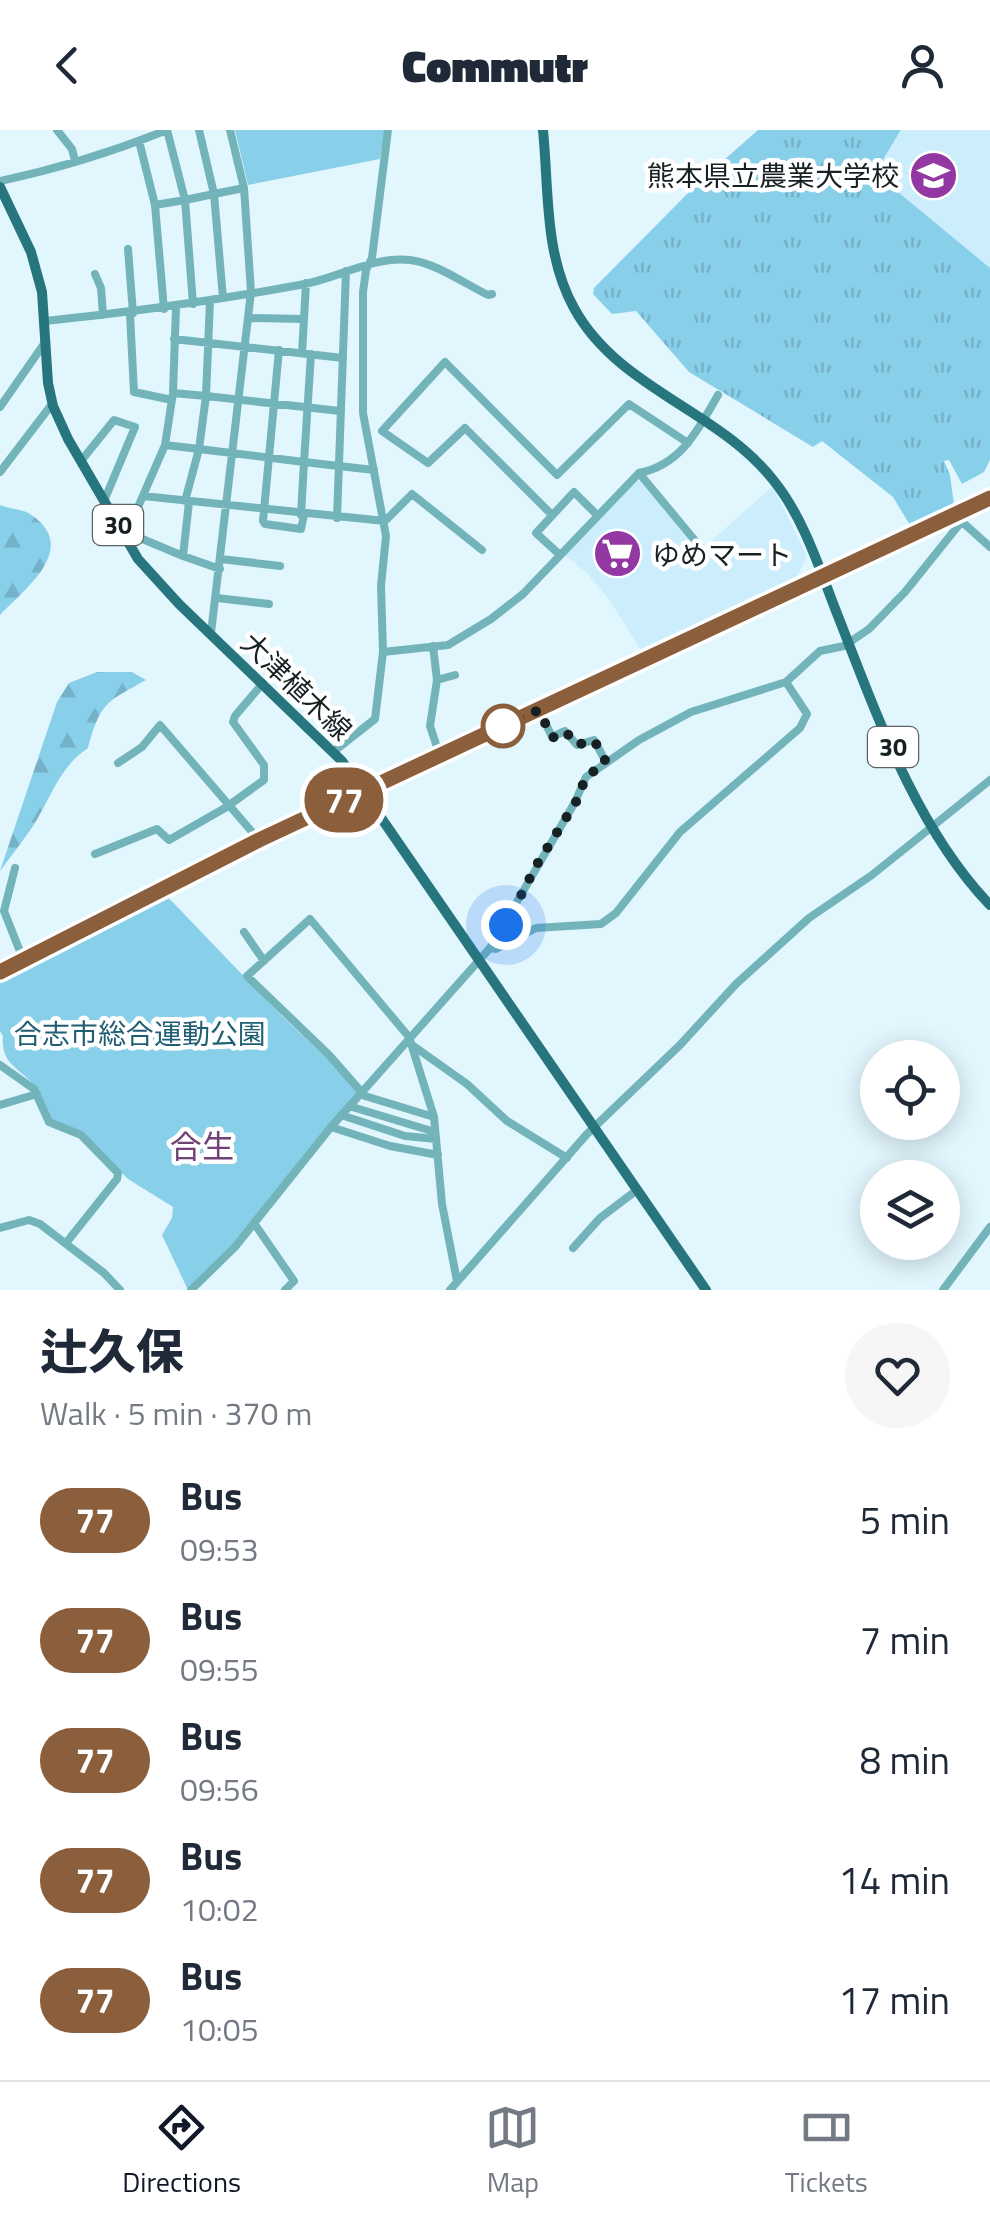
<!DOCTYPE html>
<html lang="en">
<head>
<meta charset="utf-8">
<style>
  body { margin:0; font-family:"Titillium Web","Noto Sans JP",sans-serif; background:#f6f6f7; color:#1f2937; height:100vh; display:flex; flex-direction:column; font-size:38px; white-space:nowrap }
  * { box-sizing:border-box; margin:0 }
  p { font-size:32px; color:#747a83 }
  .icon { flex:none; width:55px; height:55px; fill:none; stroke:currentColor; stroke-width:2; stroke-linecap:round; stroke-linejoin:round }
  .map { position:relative; height:1160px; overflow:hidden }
  .sheet { display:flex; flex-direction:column; background:#fff; flex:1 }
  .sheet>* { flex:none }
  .badge { padding:0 20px; border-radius:32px; font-size:35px; line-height:65px }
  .buttons { position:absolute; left:860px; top:910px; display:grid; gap:20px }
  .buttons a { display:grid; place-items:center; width:100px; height:100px; border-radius:50%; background:#fff; box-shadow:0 5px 25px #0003; font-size:50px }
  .you { position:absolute; width:50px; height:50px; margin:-25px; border:8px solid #fff; border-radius:50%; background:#1a73e8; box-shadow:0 0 0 15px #1a73e833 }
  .map>.badge { position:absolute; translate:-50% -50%; box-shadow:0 0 0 5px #fff }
  .round { display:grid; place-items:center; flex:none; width:105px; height:105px; border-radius:52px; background:#f6f6f7 }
  .summary { display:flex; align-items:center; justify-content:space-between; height:170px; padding:0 40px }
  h1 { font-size:48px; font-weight:800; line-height:75px }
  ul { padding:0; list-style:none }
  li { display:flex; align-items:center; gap:30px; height:120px; padding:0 40px }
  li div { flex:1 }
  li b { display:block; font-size:38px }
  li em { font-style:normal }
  li .badge { min-width:110px; font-weight:700; text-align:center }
  header { display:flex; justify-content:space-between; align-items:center; height:130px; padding:0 40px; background:#fff; font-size:45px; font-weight:800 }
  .dock { display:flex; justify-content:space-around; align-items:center; height:140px; border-top:2px solid #e0e1e3; background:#fff; font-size:28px; color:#747a83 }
  .dock a { display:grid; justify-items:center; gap:5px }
  .dock .on { color:#111827 }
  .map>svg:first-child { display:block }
  .built { fill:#ccedfb }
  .grass { fill:url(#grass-tufts) }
  .forest { fill:url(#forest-firs) }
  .park { fill:#88cfea }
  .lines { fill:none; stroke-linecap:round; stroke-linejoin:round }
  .minor { stroke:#73b4bb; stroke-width:8 }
  .major { stroke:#27767e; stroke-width:10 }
  .highway { stroke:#245d63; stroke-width:11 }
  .line-casing { stroke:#fff; stroke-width:22 }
  .line { stroke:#8b5e3c; stroke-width:15 }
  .walk { stroke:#172023; stroke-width:10; stroke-dasharray:0 18 }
  .stop-dot { fill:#fff; stroke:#8b5e3c; stroke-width:5 }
  .labels { text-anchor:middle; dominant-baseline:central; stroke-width:9; stroke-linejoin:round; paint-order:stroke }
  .shield { fill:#fff; stroke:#5d6365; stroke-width:2.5 }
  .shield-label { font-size:25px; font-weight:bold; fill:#172023 }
  .poi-label { font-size:28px; fill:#172023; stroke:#fff; text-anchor:end }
  .street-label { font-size:28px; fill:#172023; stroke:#fff }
  .park-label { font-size:28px; fill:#205e73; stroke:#fff }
  .quarter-label { font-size:32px; fill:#704278; stroke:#fff }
</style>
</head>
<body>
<header><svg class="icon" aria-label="back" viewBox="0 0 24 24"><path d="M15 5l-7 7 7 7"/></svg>Commutr<svg class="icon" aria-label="person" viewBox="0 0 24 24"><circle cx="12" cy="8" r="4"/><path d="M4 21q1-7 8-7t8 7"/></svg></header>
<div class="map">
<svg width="990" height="1160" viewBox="0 0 990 1160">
  <defs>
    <pattern id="grass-tufts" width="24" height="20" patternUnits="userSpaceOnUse" patternTransform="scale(2.5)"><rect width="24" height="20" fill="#88cfea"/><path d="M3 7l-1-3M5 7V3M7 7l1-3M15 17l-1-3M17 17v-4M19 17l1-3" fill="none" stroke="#75b1c8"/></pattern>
    <pattern id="forest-firs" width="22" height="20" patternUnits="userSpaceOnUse" patternTransform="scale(2.5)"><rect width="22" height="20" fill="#88cfea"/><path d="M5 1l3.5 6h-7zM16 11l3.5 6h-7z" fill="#75b1c8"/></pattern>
  </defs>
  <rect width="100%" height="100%" fill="#e2f6fe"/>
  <!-- built -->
  <path class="built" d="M902 0H990V138L875 43Z
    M635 351H642L701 420 773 356 807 427 797 446 643 523 610 471 587 443 565 425Z"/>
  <!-- grass -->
  <path class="grass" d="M758 0H901L875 43 990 138V330L984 342 962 354 949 330 944 331 950 345 954 375 910 395 893 367 822 311 813 317 689 242 636 181 612 184 593 164 594 158 697 54Z"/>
  <!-- forest -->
  <path class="forest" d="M0 375C9 379 22 379 30 384 82 418 23 460 0 485Z
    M97 542H132L146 550C105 573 101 572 88 618 59 637 51 668 33 696 23 711 11 726 0 741L57 572 69 553Z"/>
  <!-- park -->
  <path class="park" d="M235 0H385L380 29 248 55Z
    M163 762 282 886 359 959 233 1115 188 1160 162 1105 172 1088 173 1077 128 1049 82 1003 50 991C46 981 43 970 38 961 25 939 0 938 3 906L0 901V848Z"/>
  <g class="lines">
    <!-- minor -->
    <path class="minor" d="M57 0 72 19 75 31
      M199 0 214 64 244 58
      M139 11 155 75 164 179
      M0 51C57 39 112 22 167 0
      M155 75 185 70 167 0
      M128 119 133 183
      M95 144 101 158 103 185
      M193 174 185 70 214 64 223 168
      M130 184 134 262 172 270
      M249 188 304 189 306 153
      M45 191C133 182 218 170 305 154 340 147 374 126 410 130 436 133 465 154 488 165L492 164
      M174 209 343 228
      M279 220 263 391 265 394 301 399 304 385
      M302 223 304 189
      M311 224 304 332 199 319 206 266C251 271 295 276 340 281
      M173 263 206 266 210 170
      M0 277 46 211
      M165 315 199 319 185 371
      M81 331 114 290 135 297 104 371
      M0 342 52 274
      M639 343C681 335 698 300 718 265
      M143 366 385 391 412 364 482 420
      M301 385 304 332 374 340
      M552 385 465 298 428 333 382 301 445 232 557 345 629 274 688 313
      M337 388 346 141
      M960 390 990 417
      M128 403 183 426 189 372
      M125 407 165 315 173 263 176 177
      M560 425 536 403 574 362 596 384
      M183 426 220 439
      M221 429 280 436
      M217 468 269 474
      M211 503 251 162 244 58 230 0
      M433 516 437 550 430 596 440 626
      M383 522 448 515 491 489 523 464 639 343 702 419
      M437 550 455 545
      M539 579 552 607 565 601 577 615 594 610 606 632
      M333 622 375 589 383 522 381 456 386 406 363 283V162L366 140 372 128 388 0
      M118 633 142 617 160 595 259 710
      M95 724 157 699 169 710 225 678 264 650V635L233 592 235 586 263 553
      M15 738 4 781 23 829
      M244 802 264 831
      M490 818 496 819 536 798 601 794 616 783 680 702 800 598 807 584 786 552
      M412 915 467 954 507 991 567 1028
      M0 935 34 959 49 992 81 1005 118 1043 117 1049 66 1113
      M0 975 37 964
      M349 976 435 1002
      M341 985 405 1006 436 1009
      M434 987 365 966 329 925 247 846 310 789 409 907 434 987 442 1074 457 1151
      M331 997 390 1016 438 1025
      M254 1093 294 1151 285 1160
      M0 1098 29 1090 40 1094 104 1143 120 1160
      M573 1118 600 1088 637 1060
      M191 1160 235 1117 331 997 490 818 575 672 586 647 639 610 691 582 786 552 820 521 844 516 869 499 905 462 962 391
      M450 1160 587 1004 680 915 736 854 809 788 872 745 990 650
      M943 1160 990 1097"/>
    <!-- major -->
    <path class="major" d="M543 0C549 60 544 124 574 178 618 259 719 280 774 351 803 387 819 437 836 481 875 580 915 697 990 775
      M0 57 31 122 42 162 48 253 53 276 68 309 138 429 179 474 342 631 706 1160"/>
    <!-- highway -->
    <path class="highway" d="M0 842 259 710 990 368"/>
  </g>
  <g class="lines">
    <defs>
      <path id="line" d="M0 842 259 710 990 368"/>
    </defs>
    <!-- line casing -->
    <use href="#line" class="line-casing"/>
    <!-- line -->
    <use href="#line" class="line"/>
    <!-- walk -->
    <path class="walk" d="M503 596 539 580 552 608 565 601 577 615 594 610 606 632 586 647 576 672 536 736 506 795"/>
  </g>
  <!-- icons -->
  <defs>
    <symbol id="university-disc" viewBox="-11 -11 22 22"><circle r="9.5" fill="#9337a2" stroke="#fff"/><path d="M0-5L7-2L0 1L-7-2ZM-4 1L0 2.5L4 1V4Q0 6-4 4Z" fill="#fff"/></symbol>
    <symbol id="supermarket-disc" viewBox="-11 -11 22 22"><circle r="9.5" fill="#9337a2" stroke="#fff"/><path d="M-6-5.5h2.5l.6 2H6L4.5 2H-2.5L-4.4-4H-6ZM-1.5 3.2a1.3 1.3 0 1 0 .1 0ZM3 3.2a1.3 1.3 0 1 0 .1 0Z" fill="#fff"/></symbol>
  </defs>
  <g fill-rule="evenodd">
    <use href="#university-disc" x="906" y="18" width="55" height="55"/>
    <use href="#supermarket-disc" x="590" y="396" width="55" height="55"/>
  </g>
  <!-- markers -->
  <circle class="stop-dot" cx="503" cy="596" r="20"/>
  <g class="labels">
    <!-- shield labels -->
    <g class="shield">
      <rect x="93" y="375" width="50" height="40" rx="8"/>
      <rect x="868" y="597" width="50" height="40" rx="8"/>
    </g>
    <g class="shield-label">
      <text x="118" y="395">30</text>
      <text x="893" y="617">30</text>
    </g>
    <!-- poi labels -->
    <g class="poi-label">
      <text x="899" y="45">熊本県立農業大学校</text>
      <text x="652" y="424" text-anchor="start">ゆめマート</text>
    </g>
    <!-- street labels -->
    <g class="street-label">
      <text transform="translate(297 556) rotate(44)">大津植木線</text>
    </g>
    <!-- park labels -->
    <g class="park-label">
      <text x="140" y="903">合志市総合運動公園</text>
    </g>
    <!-- quarter labels -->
    <g class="quarter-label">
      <text x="202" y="1016">合生</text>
    </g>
  </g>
</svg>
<div class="buttons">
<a><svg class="icon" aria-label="locate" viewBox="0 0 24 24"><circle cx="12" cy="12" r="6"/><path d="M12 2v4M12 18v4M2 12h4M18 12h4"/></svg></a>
<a><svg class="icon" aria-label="layers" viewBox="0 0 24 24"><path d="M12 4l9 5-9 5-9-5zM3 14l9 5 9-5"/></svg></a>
</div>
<div class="you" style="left:506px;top:795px"></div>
<b class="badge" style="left:344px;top:670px;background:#8b5e3c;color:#fff">77</b>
</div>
<section class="sheet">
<div class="summary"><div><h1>辻久保</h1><p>Walk · 5 min · 370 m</p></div><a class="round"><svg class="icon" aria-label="heart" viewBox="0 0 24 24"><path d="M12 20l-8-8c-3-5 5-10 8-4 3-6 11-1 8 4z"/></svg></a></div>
<ul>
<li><span class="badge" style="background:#8b5e3c;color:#fff">77</span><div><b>Bus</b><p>09:53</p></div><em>5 min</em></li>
<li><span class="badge" style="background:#8b5e3c;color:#fff">77</span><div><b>Bus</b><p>09:55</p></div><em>7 min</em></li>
<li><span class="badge" style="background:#8b5e3c;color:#fff">77</span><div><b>Bus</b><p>09:56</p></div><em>8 min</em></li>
<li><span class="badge" style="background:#8b5e3c;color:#fff">77</span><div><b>Bus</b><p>10:02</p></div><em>14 min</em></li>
<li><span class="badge" style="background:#8b5e3c;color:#fff">77</span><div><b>Bus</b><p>10:05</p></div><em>17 min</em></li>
</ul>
</section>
<nav class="dock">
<a class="on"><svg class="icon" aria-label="directions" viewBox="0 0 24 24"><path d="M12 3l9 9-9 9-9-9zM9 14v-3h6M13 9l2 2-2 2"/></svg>Directions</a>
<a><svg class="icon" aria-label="map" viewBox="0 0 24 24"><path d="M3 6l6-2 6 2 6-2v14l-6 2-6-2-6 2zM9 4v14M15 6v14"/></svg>Map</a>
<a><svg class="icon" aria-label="tickets" viewBox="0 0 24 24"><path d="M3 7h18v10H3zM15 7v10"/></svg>Tickets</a>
</nav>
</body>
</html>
